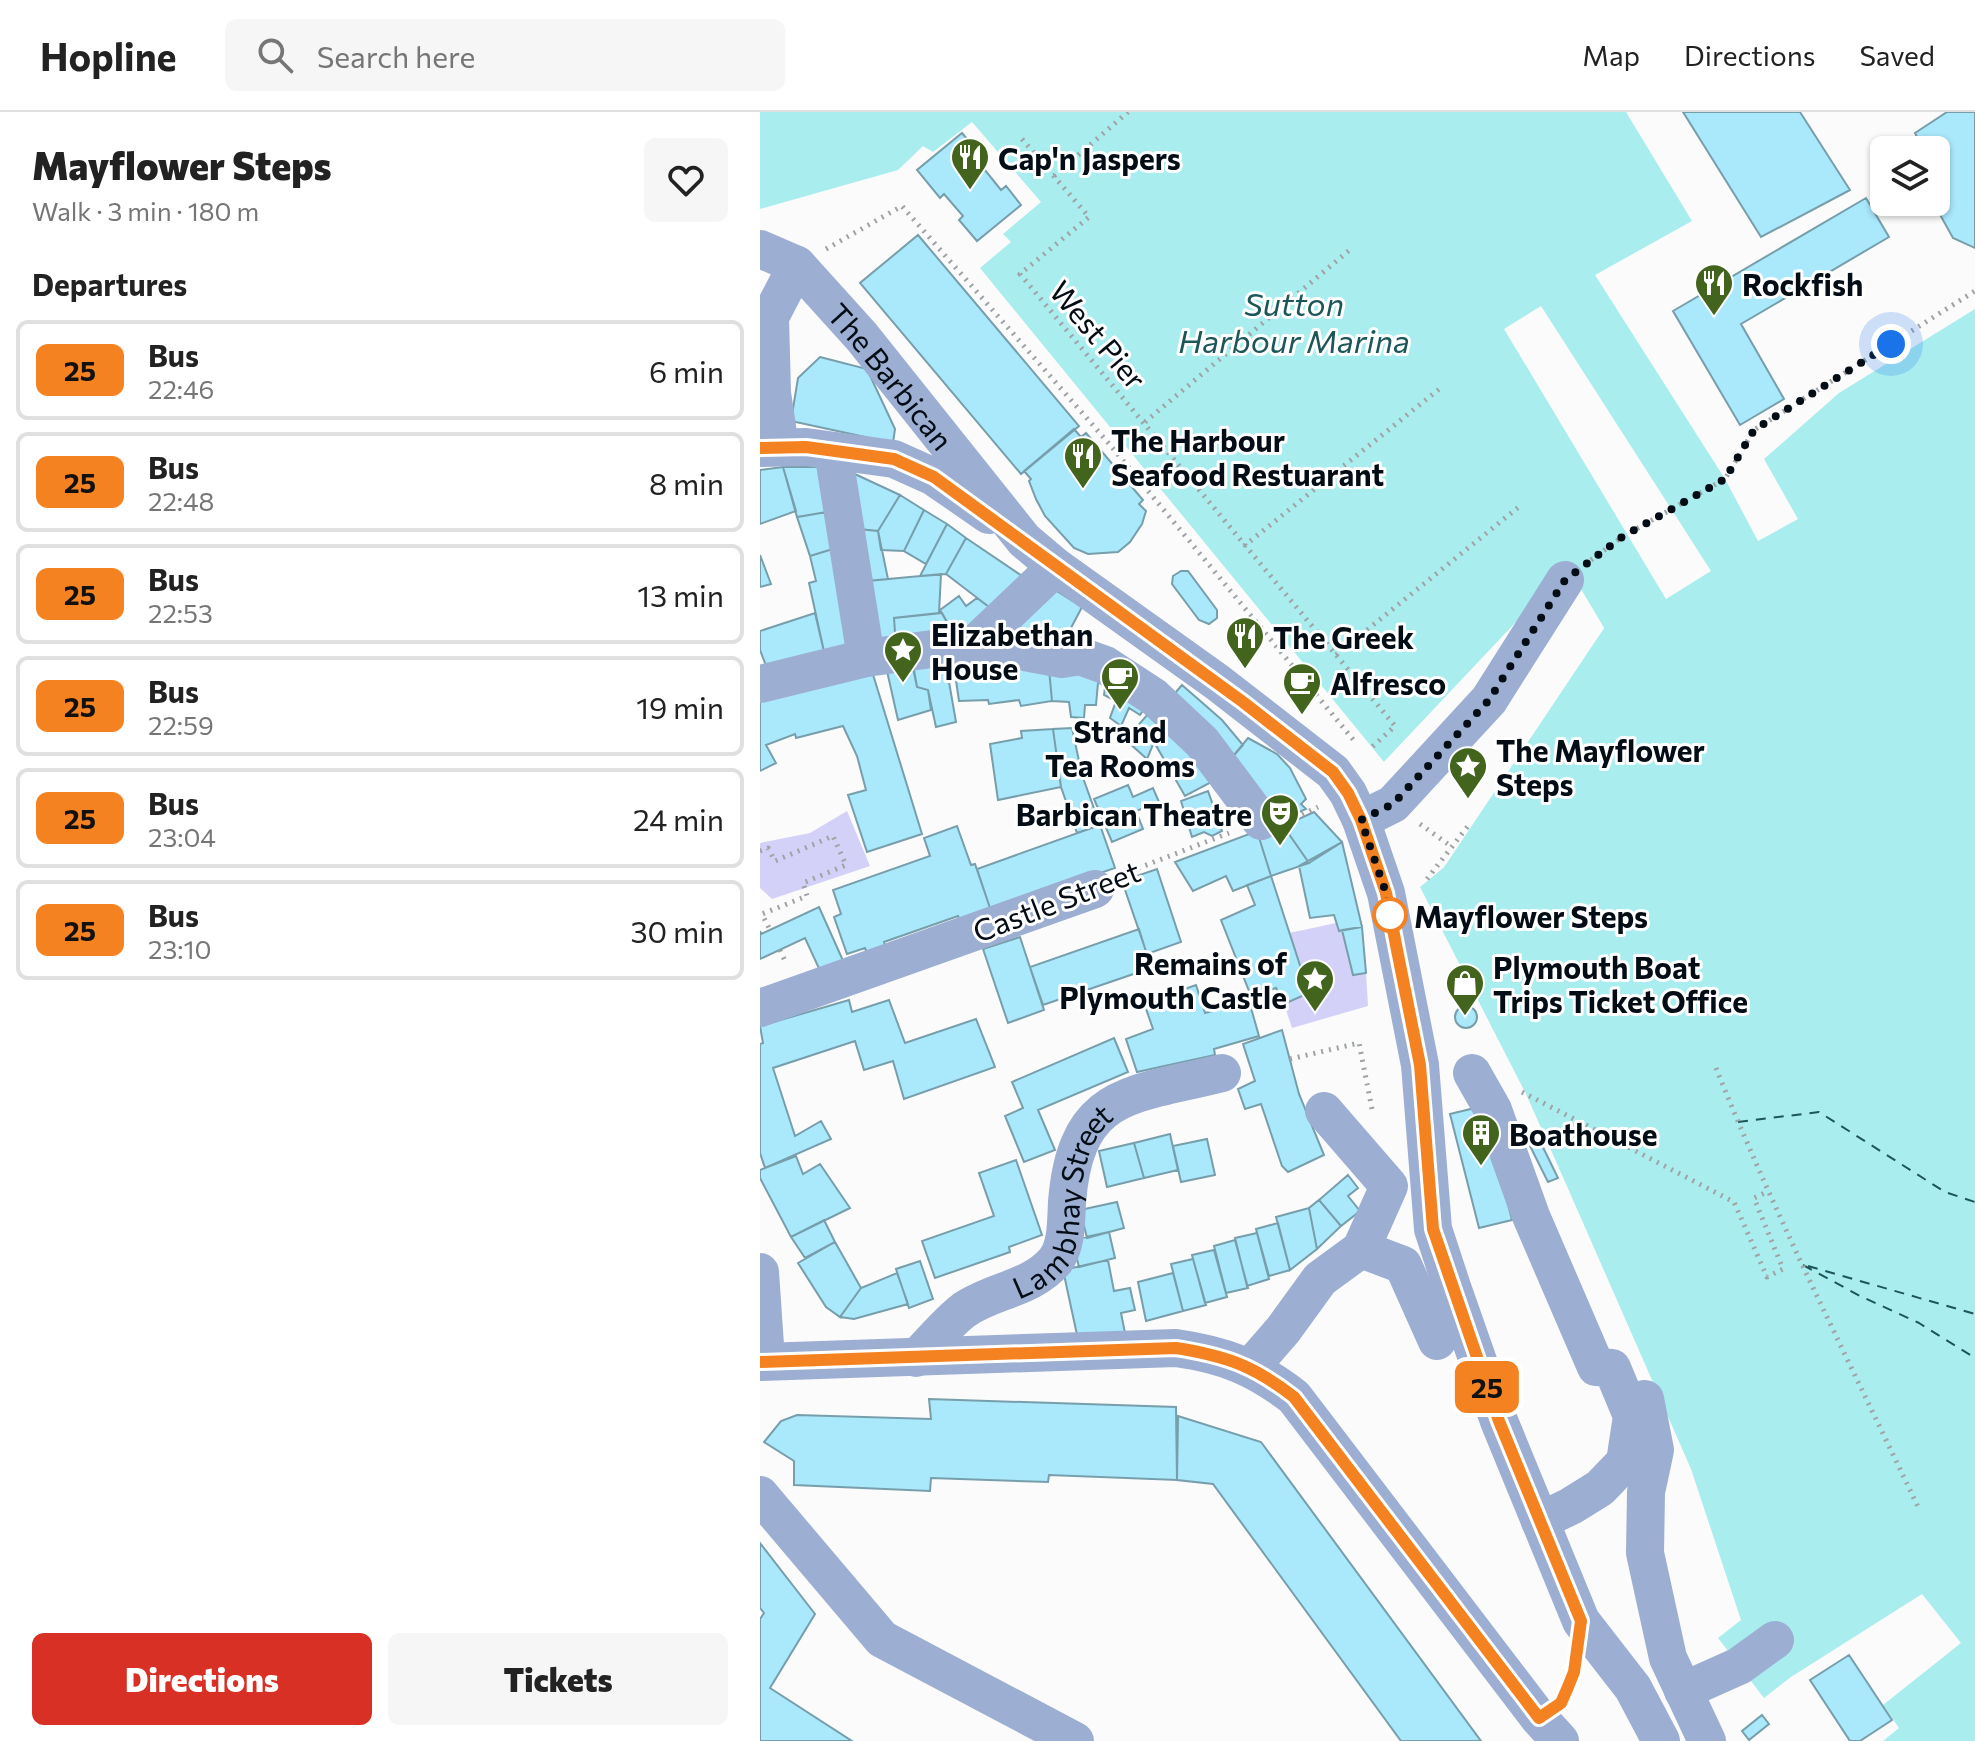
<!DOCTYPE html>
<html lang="en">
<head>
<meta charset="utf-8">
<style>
  body { margin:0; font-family:Commissioner,sans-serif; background:#f6f6f6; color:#222; height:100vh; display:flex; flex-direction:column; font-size:30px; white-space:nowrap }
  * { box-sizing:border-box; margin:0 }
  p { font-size:26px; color:#767676 }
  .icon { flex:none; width:44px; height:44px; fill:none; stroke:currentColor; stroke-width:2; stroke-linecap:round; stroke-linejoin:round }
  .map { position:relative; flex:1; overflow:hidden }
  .drawer { display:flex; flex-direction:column; background:#fff; width:760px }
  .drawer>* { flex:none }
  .badge { padding:0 16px; border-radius:12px; font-size:28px; line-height:52px }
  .tools { position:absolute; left:1110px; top:24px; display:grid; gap:16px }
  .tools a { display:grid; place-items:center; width:80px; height:80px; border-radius:12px; background:#fff; box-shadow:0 2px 6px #0004; font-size:40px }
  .you { position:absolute; width:40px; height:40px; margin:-20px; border:6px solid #fff; border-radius:50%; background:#1a73e8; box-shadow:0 0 0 12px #1a73e833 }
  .map>.badge { position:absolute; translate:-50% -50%; box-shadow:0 0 0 4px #fff }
  h2 { padding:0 32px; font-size:30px; line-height:72px }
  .round { display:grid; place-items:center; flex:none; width:84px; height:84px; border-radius:12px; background:#f6f6f6 }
  .head { display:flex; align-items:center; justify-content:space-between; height:136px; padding:0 32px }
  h1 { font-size:38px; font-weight:800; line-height:60px }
  .primary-button { display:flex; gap:16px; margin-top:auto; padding:16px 32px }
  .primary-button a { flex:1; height:92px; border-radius:12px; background:#d93025; color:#fff; font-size:32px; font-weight:800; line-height:92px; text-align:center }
  .primary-button a+a { background:#f6f6f6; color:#222 }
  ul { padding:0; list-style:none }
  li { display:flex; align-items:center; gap:24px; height:100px; margin:0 16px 12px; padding:0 16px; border:4px solid #e0e0e0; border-radius:12px }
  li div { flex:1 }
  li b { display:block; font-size:30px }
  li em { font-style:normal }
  li .badge { min-width:88px; font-weight:700; text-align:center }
  header { display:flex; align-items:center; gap:48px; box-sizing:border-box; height:112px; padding:0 40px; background:#fff; border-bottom:2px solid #e0e0e0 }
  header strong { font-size:38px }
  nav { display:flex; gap:44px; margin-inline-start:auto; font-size:28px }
  .search { width:560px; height:72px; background:#f6f6f6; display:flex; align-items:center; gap:20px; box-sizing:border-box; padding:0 28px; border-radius:12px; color:#767676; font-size:30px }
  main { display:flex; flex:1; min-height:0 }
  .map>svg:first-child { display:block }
  .green { fill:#d4d1f9 }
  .water { fill:#a9edef; fill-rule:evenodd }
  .pier { fill:#fbfbfb }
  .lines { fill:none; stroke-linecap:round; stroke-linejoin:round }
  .ferry { stroke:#1d5659; stroke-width:2; stroke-dasharray:10 8; stroke-linecap:butt }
  .building { fill:#aae8fc; stroke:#779eab; stroke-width:2 }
  .path { stroke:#9fa3a6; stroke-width:5; stroke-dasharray:2 6; stroke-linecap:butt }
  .minor { stroke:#9daed3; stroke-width:38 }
  .line-casing { stroke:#fff; stroke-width:18 }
  .line { stroke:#f58220; stroke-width:12 }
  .walk { stroke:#040d15; stroke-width:8; stroke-dasharray:0 14.4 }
  .stop-dot { fill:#fff; stroke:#f58220; stroke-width:4 }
  .labels { text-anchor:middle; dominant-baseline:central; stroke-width:6; stroke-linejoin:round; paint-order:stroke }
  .poi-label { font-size:30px; font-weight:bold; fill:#040d15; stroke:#fff; text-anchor:start }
  .street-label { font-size:30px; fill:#040d15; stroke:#fff }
  .stop-label { font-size:30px; font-weight:bold; fill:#040d15; stroke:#fff; text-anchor:start }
  .water-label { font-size:32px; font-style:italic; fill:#1d5659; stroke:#fff }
</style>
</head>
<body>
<header>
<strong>Hopline</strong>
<div class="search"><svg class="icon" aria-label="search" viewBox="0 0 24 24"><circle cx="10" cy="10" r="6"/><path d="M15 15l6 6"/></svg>Search here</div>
<nav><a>Map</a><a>Directions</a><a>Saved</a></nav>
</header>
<main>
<section class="drawer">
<div class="head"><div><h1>Mayflower Steps</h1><p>Walk · 3 min · 180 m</p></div><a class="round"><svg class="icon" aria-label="heart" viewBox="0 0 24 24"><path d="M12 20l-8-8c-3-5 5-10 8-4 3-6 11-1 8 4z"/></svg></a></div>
<h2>Departures</h2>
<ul>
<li><span class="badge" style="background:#f58220;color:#111">25</span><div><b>Bus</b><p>22:46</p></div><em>6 min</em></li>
<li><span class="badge" style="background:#f58220;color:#111">25</span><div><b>Bus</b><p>22:48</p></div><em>8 min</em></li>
<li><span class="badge" style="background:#f58220;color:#111">25</span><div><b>Bus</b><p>22:53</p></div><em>13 min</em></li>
<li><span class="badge" style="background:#f58220;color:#111">25</span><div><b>Bus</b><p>22:59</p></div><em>19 min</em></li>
<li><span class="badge" style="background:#f58220;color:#111">25</span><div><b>Bus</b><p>23:04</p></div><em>24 min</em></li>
<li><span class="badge" style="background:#f58220;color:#111">25</span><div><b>Bus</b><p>23:10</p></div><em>30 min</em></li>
</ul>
<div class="primary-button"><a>Directions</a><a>Tickets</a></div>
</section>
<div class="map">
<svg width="1215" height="1629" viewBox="0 0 1215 1629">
  <rect width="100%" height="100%" fill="#fbfbfb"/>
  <!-- green -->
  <path class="green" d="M87 699 110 754 12 787 0 776V731L50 721Z
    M576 811 578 819 582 818 593 862 606 861 608 894 532 916 524 892 549 881 529 821Z"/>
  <!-- water -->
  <path class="water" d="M0 0H866L932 109 835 163 965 367 998 429 1038 407 1004 347 1079 281 1215 197V1629H1123L1139 1616 1123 1593 1201 1531 1162 1482 1031 1565 1004 1586 958 1526 981 1508 931 1357 806 1072 766 982 660 775 684 755 844 516 819 474 792 472 624 650 220 156 251 130 243 122 281 90 212 10 173 40 163 34 138 58 0 97ZM781 194 951 459 906 487 744 217Z"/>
  <!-- pier -->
  <path class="pier" d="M792 472 819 474 844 516 684 755 660 775 659 771 681 753 840 516 816 476 795 474 625 654 624 650Z"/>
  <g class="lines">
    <!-- ferry -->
    <path class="ferry" d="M978 1010 1059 1000 1185 1080 1215 1090
      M1043 1153 1100 1184 1159 1211 1215 1246
      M1048 1154 1215 1202"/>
  </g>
  <!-- building -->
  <path class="building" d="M923 0H1040L1090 78 1001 125Z
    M1187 0H1215V136L1193 126 1173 90H1176V38H1164L1155 21Z
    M202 21 225 48 220 52 241 78 246 74 261 93 217 129 199 108 203 104 184 82 180 86 157 58Z
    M1106 86 1129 125 981 212 1024 287 980 313 913 199Z
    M158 123 319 314 261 362 100 171Z
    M60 245 107 257 135 317 133 331 31 309 38 266Z
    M314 317 321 325 326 321 383 388 379 392 386 399 382 412 370 430 358 440 328 442 314 436 285 404 276 387 269 369 271 367 264 359Z
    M23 355H60L67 400 37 405Z
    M23 355 36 399 0 412V358Z
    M84 357 140 383 118 419 88 416Z
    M140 383 164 398 144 439 121 438 118 419Z
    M164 398 187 412 166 452 144 439Z
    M67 400 76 436 50 444 37 405Z
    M187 412 206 426 186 462 160 464Z
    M88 416 118 419 128 467 97 470Z
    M206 426 262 464 233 498 186 462Z
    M76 436 99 539 65 544 49 471 56 469 50 444Z
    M0 443 11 472 0 475Z
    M421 459H428L457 498V506L449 512 439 508 412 472 413 464Z
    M181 462 179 501 134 506 136 535 108 540 97 470Z
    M292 476 322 495 301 535 259 515Z
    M199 484 206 494 217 486 233 498 196 526 180 498Z
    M55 501 65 544 10 564 0 538V519Z
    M182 501 196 526 136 535 134 506Z
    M212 545 213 553 243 548 289 557 292 589 261 594 259 588 229 592 228 588 199 589 193 548Z
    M152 547 157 575 168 578 171 598 138 608 125 550Z
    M185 547 196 610 176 615 168 578 157 575 152 551Z
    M111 556 162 722 107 740 88 683 106 678 97 644 83 614 36 626 35 622 6 633 16 651 0 659V587Z
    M289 557 339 560 336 593H325L324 606 311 605 309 590 292 589Z
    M347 562 389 590 380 603 369 596 361 614 350 606 356 589 344 583Z
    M422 573 462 608 483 633 469 649 410 587Z
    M397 592 415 609 394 630 387 647 368 630 380 611Z
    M419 615 461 665 425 684 394 630Z
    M312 616 322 663 340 713 317 721 301 675 293 617Z
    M293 617 301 675 238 688 230 632 262 626 261 619Z
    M488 626 517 642 530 656 546 687 541 692 546 697 514 711 469 649Z
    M368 673 373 685 393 676 399 690 376 699 383 717 352 730 334 687Z
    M448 679 462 719 452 724 444 720 432 725 421 689Z
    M554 700 582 730 549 751 522 712 526 713Z
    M522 712 549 751 511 764 497 719Z
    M340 713 355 756 231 799 217 757Z
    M197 714 211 753 215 752 231 799 201 810 198 804 124 830 126 837 108 843 105 836 87 842 74 805 81 802 73 778 170 744 164 726Z
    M497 719 511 764 473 779 466 764 433 779 415 750Z
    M582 730 602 815 579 819 574 803 550 806 539 754Z
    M397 757 421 830 387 842 362 769Z
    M511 764 549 881 524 892 516 876 491 884 461 808 495 793 487 773Z
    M59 795 85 853 62 863 45 826 0 847V819L1 822Z
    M602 815 606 861 593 863 582 818Z
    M379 817 391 856 283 893 270 855Z
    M260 825 284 898 248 911 223 837Z
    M436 873 445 901 489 889 499 924 454 937 455 943 377 960 366 927 393 917 384 891Z
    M89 888 92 900 129 888 145 931 216 907 235 955 144 987 133 949 104 958 95 929 13 956 35 1024 61 1009 71 1027 5 1056 0 1041V932L3 931 0 914Z
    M695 905a11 11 0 1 1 22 0a11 11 0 1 1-22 0Z
    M522 918 539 982 564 1043 528 1060 522 1054 501 992 485 997 478 977 495 969 483 932Z
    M354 926 368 960 278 998 295 1038 264 1050 245 1004 263 996 252 970Z
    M723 994 752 1108 719 1116 690 1002Z
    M410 1022 418 1058 384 1066 374 1031Z
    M447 1027 455 1063 421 1070 413 1034Z
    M779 1027 798 1066 788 1070 769 1032Z
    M374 1031 384 1066 347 1075 339 1039Z
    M36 1044 43 1062 60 1052 90 1096 31 1125 0 1066V1058Z
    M256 1048 282 1123 249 1135 250 1140 175 1166 162 1129 234 1104 219 1061Z
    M588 1063 598 1076 588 1084 600 1099 581 1114 559 1088Z
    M559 1088 581 1114 557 1137 549 1096Z
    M357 1090 364 1116 327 1126 320 1098Z
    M549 1096 557 1137 530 1158 516 1105Z
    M64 1108 75 1130 45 1146 31 1125Z
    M518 1111 530 1158 509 1164 496 1117Z
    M349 1120 355 1146 319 1155 312 1128Z
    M497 1121 509 1167 487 1174 475 1126Z
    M475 1128 488 1176 466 1181 454 1134Z
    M75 1130 101 1176 80 1205 66 1195 38 1151Z
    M454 1138 467 1185 445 1191 432 1143Z
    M433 1147 446 1193 423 1199 411 1152Z
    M348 1148 354 1179 370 1176 375 1198 361 1201 365 1221 319 1232 303 1158Z
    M160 1149 173 1187 149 1196 136 1157Z
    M137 1161 148 1192 94 1207 80 1205 101 1176Z
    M413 1161 423 1199 386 1209 378 1170Z
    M169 1287 416 1295 417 1368 289 1363 288 1370 171 1366 170 1379 34 1373V1349L4 1330 21 1309 37 1303 171 1307Z
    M418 1304 501 1330 721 1629H641L453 1372 417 1368Z
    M0 1431 55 1502 10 1576 92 1629H0V1507L4 1501 0 1496Z
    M1089 1543 1132 1608 1100 1629H1090L1050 1568Z
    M1002 1603 1009 1612 989 1628 982 1619Z"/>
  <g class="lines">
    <!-- path -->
    <path class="path" d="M262 27 329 105 260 162 635 614 612 635
      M294 64 368 0
      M66 137 142 94 351 334 596 631
      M385 310 592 136
      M484 434 683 274
      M831 448 862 425 965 367 994 318 1215 179
      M576 543 760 394
      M535 706 558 695
      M660 712 692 735
      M0 739 8 736 15 749 73 724 86 753 43 771 47 784 2 802 10 818
      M363 762 469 721
      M667 767 708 714
      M20 838 26 851
      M530 947 599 931 613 1002
      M956 956C1016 1106 1090 1251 1159 1397
      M762 980 974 1090 1007 1165 1023 1157 994 1086 1009 1079"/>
    <!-- minor -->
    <g class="minor">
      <path id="s1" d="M0 137 37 153 102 225 264 428 296 455 457 570 573 660 588 681 601 708 626 781 660 953 673 1117 692 1175 739 1309 821 1509 873 1576 901 1629"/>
      <path d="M20 335 12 281 10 205 37 153"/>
      <path d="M0 336 46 335 134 347 174 365 229 403"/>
      <path d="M73 339 106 546"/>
      <path d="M216 531 296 455"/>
      <path d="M0 572 106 546 216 531 302 547 320 544 345 553 394 585 442 630 501 709"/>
      <path d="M601 708 633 692 729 588 805 468"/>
      <path d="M0 896 335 777"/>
      <path d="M712 961 733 998 771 1104 836 1255 852 1256 872 1304 865 1350 840 1376 811 1394 780 1409"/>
      <path d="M601 1137 643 1153 677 1229"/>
      <path d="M0 1160 6 1248"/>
      <path id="s2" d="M156 1246C172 1230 187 1211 204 1198 233 1178 271 1177 295 1149 307 1134 306 1109 307 1090 316 978 371 984 462 961"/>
      <path d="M0 1250 416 1236C465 1243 495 1255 534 1285L779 1606 800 1629"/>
      <path d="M490 1256 523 1218 560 1167 601 1137 629 1074 564 999"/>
      <path d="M885 1287 895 1338 886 1380 885 1441 908 1546 947 1629"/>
      <path d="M0 1383 122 1527 315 1629"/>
      <path d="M923 1579 979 1554 1015 1528"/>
    </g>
  </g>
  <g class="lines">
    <defs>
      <path id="line" d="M0 336 46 335 134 347 174 365 483 590 573 660 588 681 601 708 626 781 637 838 660 953 673 1117 739 1309 821 1509 814 1560 808 1575 801 1591 779 1606 534 1285C494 1254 467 1244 416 1236L0 1250"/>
    </defs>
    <!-- line casing -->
    <use href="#line" class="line-casing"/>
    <!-- line -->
    <use href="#line" class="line"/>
    <!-- walk -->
    <path class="walk" d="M630 803 632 810 626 781 601 708 633 692 729 588 805 468 862 425 965 367 994 318 1131 232"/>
  </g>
  <!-- icons -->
  <defs>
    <symbol id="restaurant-pin" viewBox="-11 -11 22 30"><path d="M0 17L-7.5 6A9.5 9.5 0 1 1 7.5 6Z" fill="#42641c" stroke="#fff"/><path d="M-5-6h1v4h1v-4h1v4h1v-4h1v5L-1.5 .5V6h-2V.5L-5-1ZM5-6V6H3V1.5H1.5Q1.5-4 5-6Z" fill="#fff"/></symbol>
    <symbol id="sight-pin" viewBox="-11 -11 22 30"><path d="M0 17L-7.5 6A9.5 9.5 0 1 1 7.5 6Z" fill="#42641c" stroke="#fff"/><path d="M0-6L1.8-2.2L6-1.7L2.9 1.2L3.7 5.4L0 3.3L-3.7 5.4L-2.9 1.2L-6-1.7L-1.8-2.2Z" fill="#fff"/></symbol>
    <symbol id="cafe-pin" viewBox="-11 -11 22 30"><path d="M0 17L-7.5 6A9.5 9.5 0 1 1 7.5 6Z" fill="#42641c" stroke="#fff"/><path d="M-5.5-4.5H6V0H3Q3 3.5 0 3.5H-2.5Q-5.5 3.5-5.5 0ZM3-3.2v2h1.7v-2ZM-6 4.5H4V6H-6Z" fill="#fff"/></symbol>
    <symbol id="theatre-pin" viewBox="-11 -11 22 30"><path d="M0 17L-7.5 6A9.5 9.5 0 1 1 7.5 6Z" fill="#42641c" stroke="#fff"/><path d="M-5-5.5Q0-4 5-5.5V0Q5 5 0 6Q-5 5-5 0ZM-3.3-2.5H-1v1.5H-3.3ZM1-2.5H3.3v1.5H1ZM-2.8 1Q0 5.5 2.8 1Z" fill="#fff"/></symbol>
    <symbol id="shop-pin" viewBox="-11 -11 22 30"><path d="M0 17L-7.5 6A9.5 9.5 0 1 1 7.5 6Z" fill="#42641c" stroke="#fff"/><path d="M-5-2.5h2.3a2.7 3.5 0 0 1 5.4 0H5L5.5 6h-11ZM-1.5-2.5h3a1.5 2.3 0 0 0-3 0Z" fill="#fff"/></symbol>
    <symbol id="building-pin" viewBox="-11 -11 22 30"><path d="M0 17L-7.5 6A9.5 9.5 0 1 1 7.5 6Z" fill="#42641c" stroke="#fff"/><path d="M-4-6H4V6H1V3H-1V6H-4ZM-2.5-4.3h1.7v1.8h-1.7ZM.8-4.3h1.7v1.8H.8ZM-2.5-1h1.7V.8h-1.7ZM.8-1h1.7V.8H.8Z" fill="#fff"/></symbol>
  </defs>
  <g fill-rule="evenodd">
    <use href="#restaurant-pin" x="188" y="23" width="44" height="60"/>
    <use href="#restaurant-pin" x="932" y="149" width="44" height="60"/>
    <use href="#restaurant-pin" x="301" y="322" width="44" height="60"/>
    <use href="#restaurant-pin" x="463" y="502" width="44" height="60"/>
    <use href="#sight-pin" x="121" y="516" width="44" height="60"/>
    <use href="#cafe-pin" x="338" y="543" width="44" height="60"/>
    <use href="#cafe-pin" x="520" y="548" width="44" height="60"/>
    <use href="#sight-pin" x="686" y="632" width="44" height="60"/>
    <use href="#theatre-pin" x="498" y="679" width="44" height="60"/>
    <use href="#sight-pin" x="533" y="845" width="44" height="60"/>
    <use href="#shop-pin" x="683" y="849" width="44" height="60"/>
    <use href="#building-pin" x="699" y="999" width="44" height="60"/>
  </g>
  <!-- markers -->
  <circle class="stop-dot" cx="630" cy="803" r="16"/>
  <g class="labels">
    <!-- poi labels -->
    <g class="poi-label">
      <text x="238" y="45">Cap'n Jaspers</text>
      <text x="982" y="171">Rockfish</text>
      <text x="351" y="327">The Harbour<tspan x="351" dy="34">Seafood Restuarant</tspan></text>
      <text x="171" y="521">Elizabethan<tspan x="171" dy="34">House</tspan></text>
      <text x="513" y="524">The Greek</text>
      <text x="570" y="570">Alfresco</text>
      <text x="360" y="618" text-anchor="middle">Strand<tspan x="360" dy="34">Tea Rooms</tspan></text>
      <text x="736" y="637">The Mayflower<tspan x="736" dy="34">Steps</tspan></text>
      <text x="492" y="701" text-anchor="end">Barbican Theatre</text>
      <text x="527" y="850" text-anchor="end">Remains of<tspan x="527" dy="34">Plymouth Castle</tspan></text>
      <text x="733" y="854">Plymouth Boat<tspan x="733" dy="34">Trips Ticket Office</tspan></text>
      <text x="749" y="1021">Boathouse</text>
    </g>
    <!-- street labels -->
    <g class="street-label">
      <text transform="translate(339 222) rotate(50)">West Pier</text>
      <text stroke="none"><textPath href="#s1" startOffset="186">The Barbican</textPath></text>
      <text transform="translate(296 788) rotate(-21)">Castle Street</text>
      <text stroke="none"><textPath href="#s2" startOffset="230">Lambhay Street</textPath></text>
    </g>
    <!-- stop labels -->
    <g class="stop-label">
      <text x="654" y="803">Mayflower Steps</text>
    </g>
    <!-- water labels -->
    <g class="water-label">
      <text x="534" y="191">Sutton<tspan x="534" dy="37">Harbour Marina</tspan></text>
    </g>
  </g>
</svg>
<div class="tools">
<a><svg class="icon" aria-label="layers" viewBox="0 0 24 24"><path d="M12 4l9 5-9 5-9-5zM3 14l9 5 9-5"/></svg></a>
</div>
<div class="you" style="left:1131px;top:232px"></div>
<b class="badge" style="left:727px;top:1275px;background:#f58220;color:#111">25</b>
</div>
</main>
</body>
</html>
